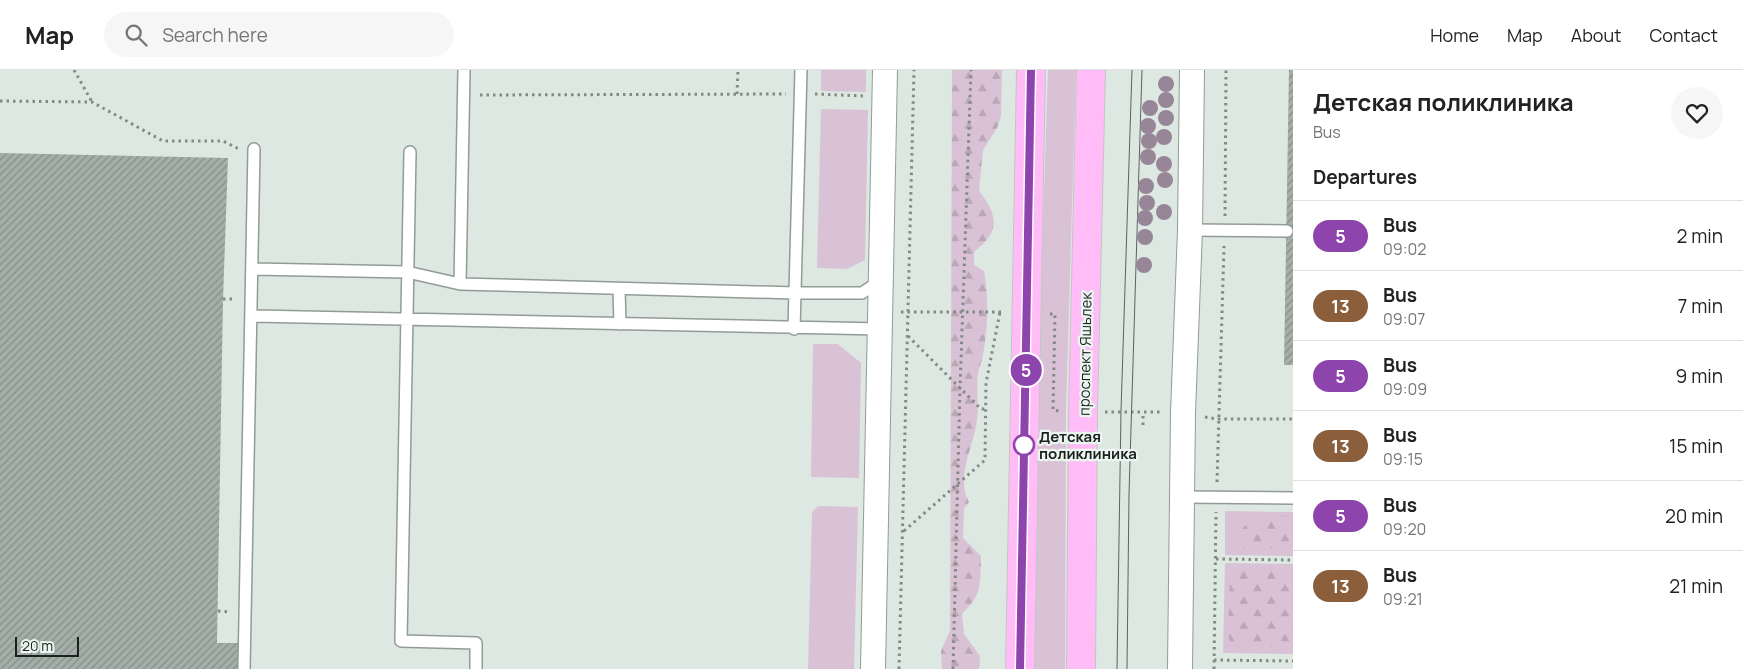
<!DOCTYPE html>
<html lang="en">
<head>
<meta charset="utf-8">
<style>
  body { margin:0; font-family:Manrope,sans-serif; background:#f6f6f6; color:#222; height:100vh; display:flex; flex-direction:column; font-size:19px; white-space:nowrap }
  * { box-sizing:border-box; margin:0 }
  p { font-size:16px; color:#767676 }
  .icon { flex:none; width:28px; height:28px; fill:none; stroke:currentColor; stroke-width:2; stroke-linecap:round; stroke-linejoin:round }
  .map { position:relative; flex:1; overflow:hidden }
  .sheet { display:flex; flex-direction:column; background:#fff; width:450px }
  .sheet>* { flex:none }
  .badge { padding:0 10px; border-radius:16px; font-size:18px; line-height:32px }
  .scale { position:absolute; left:15px; bottom:12px; width:64px; box-sizing:border-box; padding-left:5px; border:2px solid #1c201e; border-top:0; font-size:14px; line-height:18px; white-space:nowrap; color:#1c201e; -webkit-text-stroke:4px #eaf6ef; paint-order:stroke }
  .map>.badge { position:absolute; translate:-50% -50%; box-shadow:0 0 0 2px #fff }
  h2 { padding:0 20px; font-size:19px; line-height:45px }
  .round { display:grid; place-items:center; flex:none; width:52px; height:52px; border-radius:26px; background:#f6f6f6 }
  .summary { display:flex; align-items:center; justify-content:space-between; height:85px; padding:0 20px }
  h1 { font-size:24px; font-weight:700; line-height:38px }
  ul { padding:0; list-style:none }
  li { display:flex; align-items:center; gap:15px; height:70px; padding:0 20px; border-top:1px solid #e0e0e0 }
  li div { flex:1 }
  li b { display:block; font-size:19px }
  li em { font-style:normal }
  li .badge { min-width:55px; font-weight:700; text-align:center }
  header { display:flex; align-items:center; gap:30px; box-sizing:border-box; height:70px; padding:0 25px; background:#fff; border-bottom:1px solid #e0e0e0 }
  header strong { font-size:24px }
  nav { display:flex; gap:28px; margin-inline-start:auto; font-size:18px }
  .search { width:350px; height:45px; background:#f6f6f6; display:flex; align-items:center; gap:12px; box-sizing:border-box; padding:0 18px; border-radius:28px; color:#767676; font-size:19px }
  main { display:flex; flex:1; min-height:0 }
  .map>svg:first-child { display:block }
  .green { fill:#d9c2d5 }
  .forest { fill:url(#forest-firs) }
  .building { fill:url(#building-hatch) }
  .lines { fill:none; stroke-linecap:round; stroke-linejoin:round }
  .service-casing { stroke:#919c96; stroke-width:14 }
  .minor-casing { stroke:#919c96; stroke-width:26 }
  .primary-casing { stroke:#c4c5c4; stroke-width:30 }
  .path { stroke:#828a85; stroke-width:3; stroke-dasharray:2.5 4; stroke-linecap:butt }
  .service { stroke:#fff; stroke-width:11 }
  .minor { stroke:#fff; stroke-width:24 }
  .primary { stroke:#ffbcf7; stroke-width:28 }
  .tram { stroke:#5d6360; stroke-width:1 }
  .tree { fill:#978697 }
  .line-casing { stroke:#fff; stroke-width:11 }
  .line { stroke:#8e44ad; stroke-width:8 }
  .stop-dot { fill:#fff; stroke:#8e44ad; stroke-width:2.5 }
  .labels { text-anchor:middle; dominant-baseline:central; stroke-width:4.5; stroke-linejoin:round; paint-order:stroke }
  .street-label { font-size:15px; fill:#1c201e; stroke:#eaf6ef }
  .stop-label { font-size:15px; font-weight:bold; fill:#1c201e; stroke:#eaf6ef; text-anchor:start }
</style>
</head>
<body>
<header>
<strong>Map</strong>
<div class="search"><svg class="icon" aria-label="search" viewBox="0 0 24 24"><circle cx="10" cy="10" r="6"/><path d="M15 15l6 6"/></svg>Search here</div>
<nav><a>Home</a><a>Map</a><a>About</a><a>Contact</a></nav>
</header>
<main>
<div class="map">
<svg width="1293" height="599" viewBox="0 0 1293 599">
  <defs>
    <pattern id="forest-firs" width="22" height="20" patternUnits="userSpaceOnUse" patternTransform="scale(1.25)"><rect width="22" height="20" fill="#d9c2d5"/><path d="M5 1l3.5 6h-7zM16 11l3.5 6h-7z" fill="#baa6b6"/></pattern>
    <pattern id="building-hatch" width="6" height="6" patternUnits="userSpaceOnUse" patternTransform="scale(1.25)"><rect width="6" height="6" fill="#a4afa9"/><path d="M-1 1l2-2M0 6l6-6M5 7l2-2" fill="none" stroke="#858e89"/></pattern>
  </defs>
  <rect width="100%" height="100%" fill="#dde8e2"/>
  <!-- green -->
  <path class="green" d="M821 0H866V22L821 21Z
    M1048 0H1076L1066 341 1065 599H1033L1040 243Z
    M821 39 868 40 865 190 847 199 817 198Z
    M813 274H838L861 293 859 408 811 407Z
    M818 436 858 437 854 599H808L812 442Z
    M1225 441 1293 442V486L1225 485Z
    M1225 493 1293 494V584L1223 583Z"/>
  <!-- forest -->
  <path class="forest" d="M952 0H1002L1001 46 997 58 983 80 979 121C999 147 1000 161 974 182V195L984 201C989 229 988 257 983 285 982 291 979 297 978 304 976 319 979 335 977 350 974 376 955 407 969 432L964 439 963 468 981 486C980 515 983 523 962 544L964 564 980 586 979 599H942L941 581 950 560Z
    M1264 445 1293 446V478H1244C1226 465 1253 449 1264 445Z
    M1245 498H1293V578L1238 577 1230 572 1228 563 1230 504 1236 499Z"/>
  <!-- building -->
  <path class="building" d="M1289 0H1293V295H1284Z
    M0 83 228 88 223 229 217 573H243V599H0Z"/>
  <g class="lines">
    <defs>
      <path id="service" d="M410 82 401 571 476 573V599
        M1190 160 1287 161
        M252 199 407 202 460 214 795 223H862L880 211
        M460 214 464 0
        M619 219 620 254
        M251 246 880 259
        M794 259 801 0
        M1183 427 1293 428
        M244 599 254 79"/>
      <path id="minor" d="M873 599 885 0
        M1180 599 1183 343 1190 160 1192 0"/>
      <path id="primary" d="M1020 599 1031 0
        M1081 599 1083 341 1091 0"/>
    </defs>
    <!-- service casing -->
    <use href="#service" class="service-casing"/>
    <!-- minor casing -->
    <use href="#minor" class="minor-casing"/>
    <!-- primary casing -->
    <use href="#primary" class="primary-casing"/>
    <!-- path -->
    <path class="path" d="M74 0 92 32
      M737 24 738 0
      M815 24 864 26
      M480 25 786 24
      M0 31 92 32 163 71H223L239 79
      M1225 146 1226 0
      M223 229H235
      M901 242H1002
      M1050 244H1055L1053 340 1060 341
      M908 266 981 339H987
      M1105 342H1161
      M1205 347 1217 349H1293
      M1143 355V342
      M1217 412 1224 176
      M904 461 985 390 986 313 1000 242
      M1216 489 1293 490
      M218 541 230 542
      M1214 590 1293 591
      M899 599 914 0
      M953 599 960 319 971 0
      M1214 599 1216 442"/>
    <!-- service -->
    <use href="#service" class="service"/>
    <!-- minor -->
    <use href="#minor" class="minor"/>
    <!-- primary -->
    <use href="#primary" class="primary"/>
    <!-- tram -->
    <path class="tram" d="M1117 599 1121 341 1132 0
      M1127 599 1129 424 1142 0"/>
  </g>
  <!-- trees -->
  <g class="tree">
    <circle cx="1166" cy="14" r="8"/>
    <circle cx="1166" cy="30" r="8"/>
    <circle cx="1150" cy="38" r="8"/>
    <circle cx="1166" cy="48" r="8"/>
    <circle cx="1148" cy="56" r="8"/>
    <circle cx="1164" cy="67" r="8"/>
    <circle cx="1149" cy="71" r="8"/>
    <circle cx="1148" cy="87" r="8"/>
    <circle cx="1164" cy="94" r="8"/>
    <circle cx="1165" cy="110" r="8"/>
    <circle cx="1146" cy="116" r="8"/>
    <circle cx="1147" cy="133" r="8"/>
    <circle cx="1164" cy="142" r="8"/>
    <circle cx="1145" cy="148" r="8"/>
    <circle cx="1145" cy="167" r="8"/>
    <circle cx="1144" cy="195" r="8"/>
  </g>
  <g class="lines">
    <defs>
      <path id="line" d="M1020 599 1031 0"/>
    </defs>
    <!-- line casing -->
    <use href="#line" class="line-casing"/>
    <!-- line -->
    <use href="#line" class="line"/>
  </g>
  <!-- markers -->
  <circle class="stop-dot" cx="1024" cy="375" r="10"/>
  <g class="labels">
    <!-- street labels -->
    <g class="street-label">
      <text transform="translate(1085 284) rotate(-89)">проспект Яшьлек</text>
    </g>
    <!-- stop labels -->
    <g class="stop-label">
      <text x="1039" y="366">Детская<tspan x="1039" dy="17">поликлиника</tspan></text>
    </g>
  </g>
</svg>
<div class="scale">20 m</div>
<b class="badge" style="left:1026px;top:300px;background:#8e44ad;color:#fff">5</b>
</div>
<section class="sheet">
<div class="summary"><div><h1>Детская поликлиника</h1><p>Bus</p></div><a class="round"><svg class="icon" aria-label="heart" viewBox="0 0 24 24"><path d="M12 20l-8-8c-3-5 5-10 8-4 3-6 11-1 8 4z"/></svg></a></div>
<h2>Departures</h2>
<ul>
<li><span class="badge" style="background:#8e44ad;color:#fff">5</span><div><b>Bus</b><p>09:02</p></div><em>2 min</em></li>
<li><span class="badge" style="background:#8b5e3c;color:#fff">13</span><div><b>Bus</b><p>09:07</p></div><em>7 min</em></li>
<li><span class="badge" style="background:#8e44ad;color:#fff">5</span><div><b>Bus</b><p>09:09</p></div><em>9 min</em></li>
<li><span class="badge" style="background:#8b5e3c;color:#fff">13</span><div><b>Bus</b><p>09:15</p></div><em>15 min</em></li>
<li><span class="badge" style="background:#8e44ad;color:#fff">5</span><div><b>Bus</b><p>09:20</p></div><em>20 min</em></li>
<li><span class="badge" style="background:#8b5e3c;color:#fff">13</span><div><b>Bus</b><p>09:21</p></div><em>21 min</em></li>
</ul>
</section>
</main>
</body>
</html>
